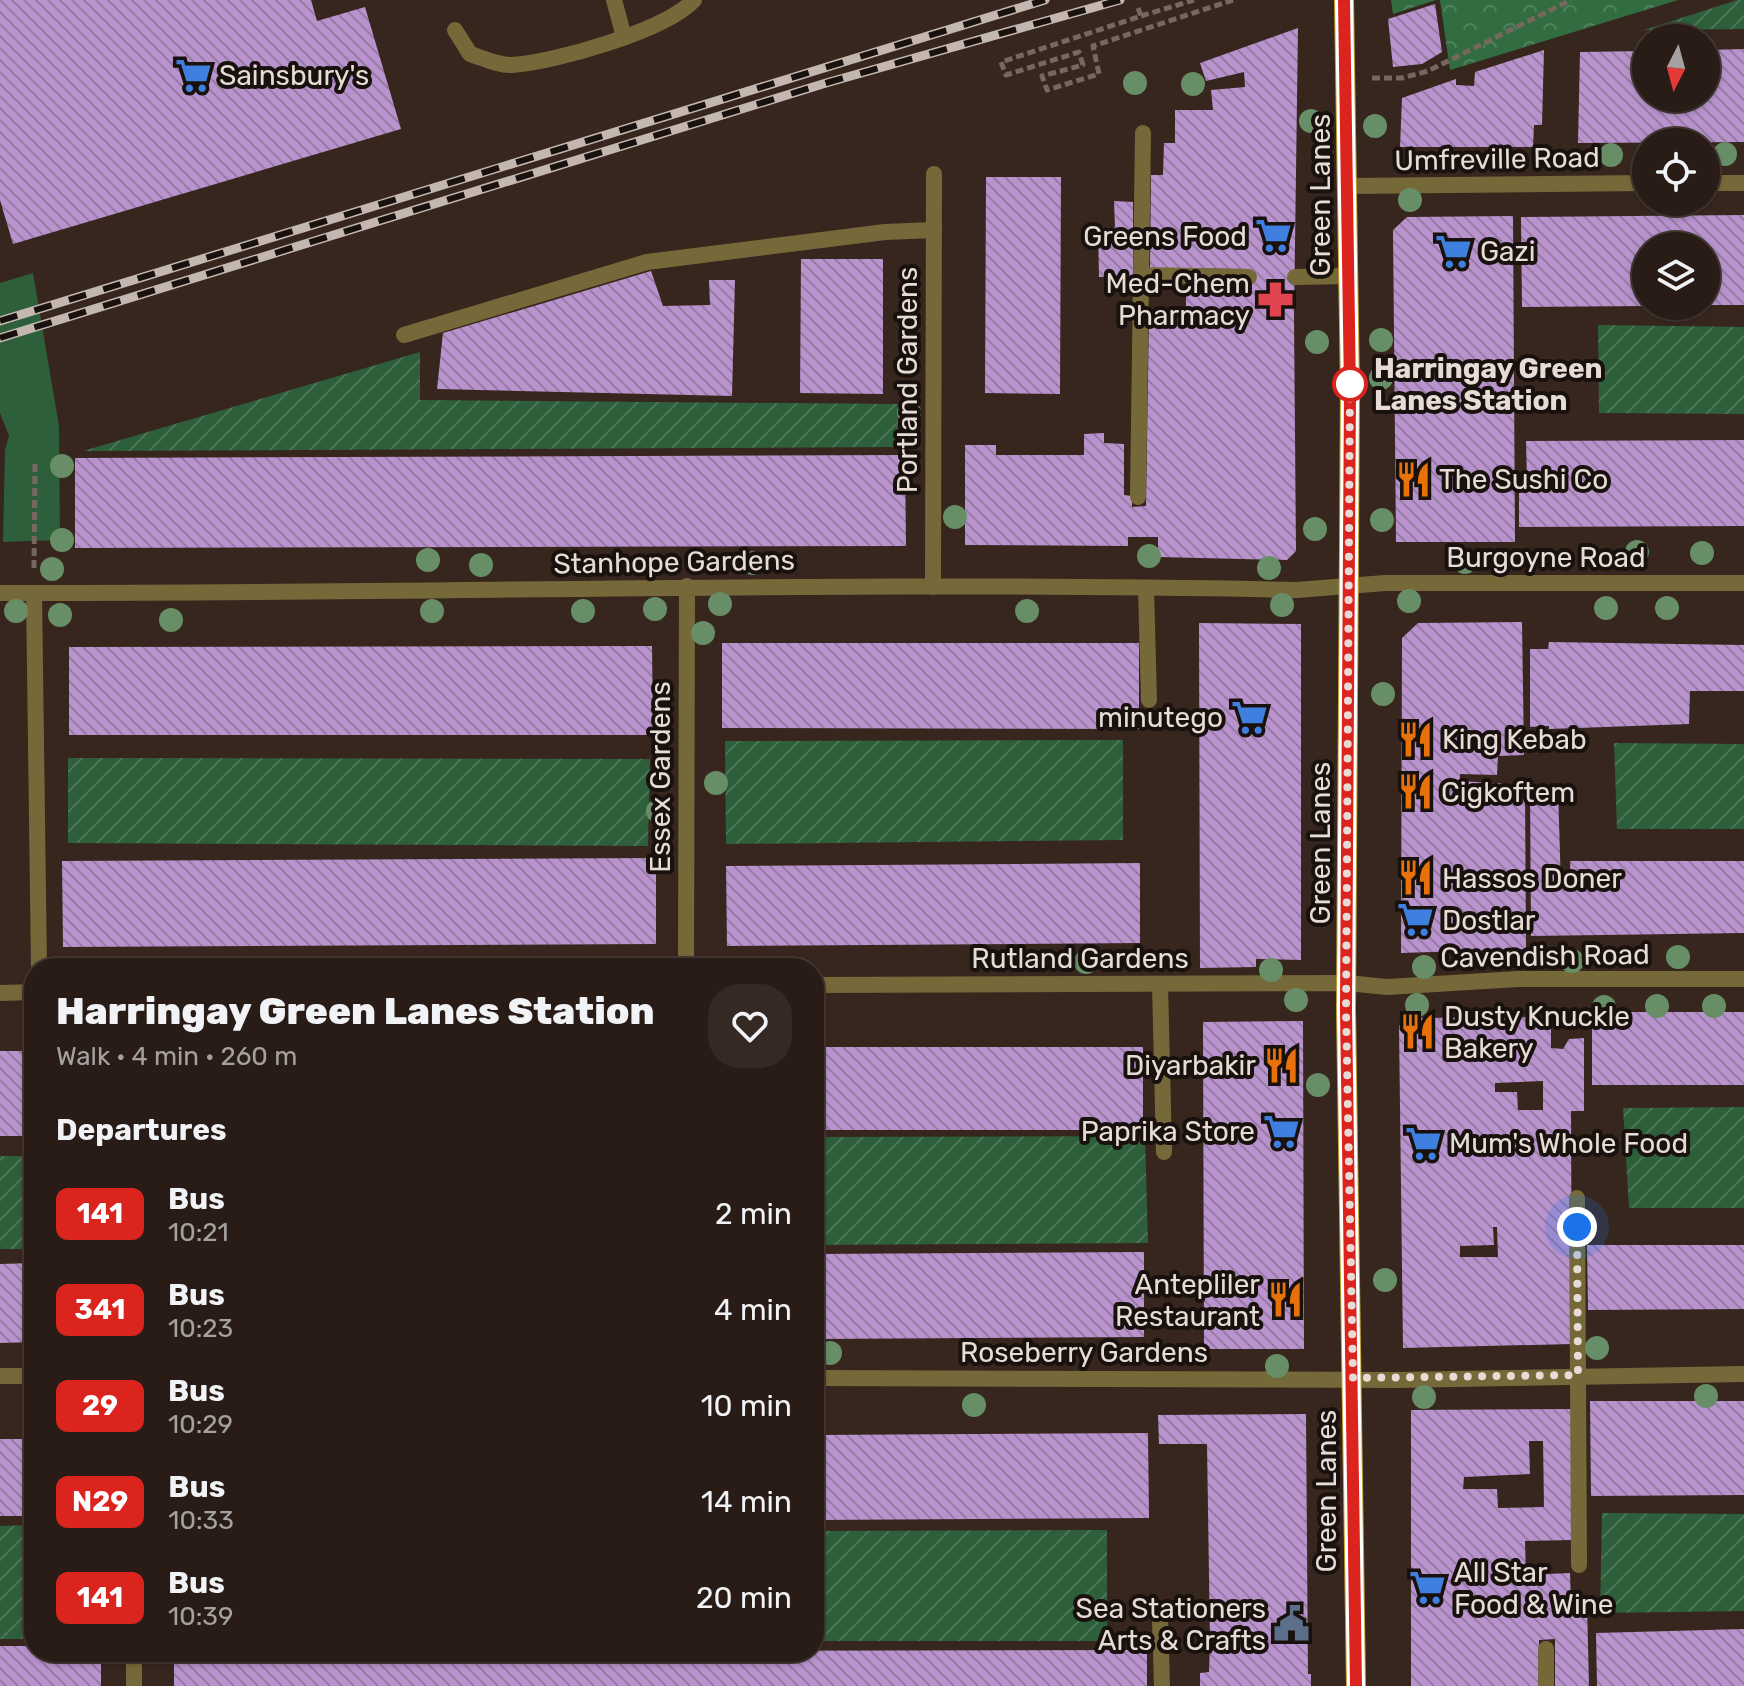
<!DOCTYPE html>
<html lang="en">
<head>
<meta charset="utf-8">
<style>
  body { margin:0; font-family:Rubik,sans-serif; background:#352923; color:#f1f3f6; height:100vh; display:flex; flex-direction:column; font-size:30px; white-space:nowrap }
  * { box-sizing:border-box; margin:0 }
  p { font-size:26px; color:#a5a1a1 }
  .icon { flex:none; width:44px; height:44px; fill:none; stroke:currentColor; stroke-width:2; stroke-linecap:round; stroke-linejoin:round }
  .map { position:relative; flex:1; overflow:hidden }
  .panel { position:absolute; left:24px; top:958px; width:800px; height:704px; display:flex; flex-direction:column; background:#291c16; border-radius:32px; box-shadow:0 2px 6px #0004,0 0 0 2px #453a35 }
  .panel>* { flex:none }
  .badge { padding:0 16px; border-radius:12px; font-size:28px; line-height:52px }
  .needle { width:52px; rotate:186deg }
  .fabs { position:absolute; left:1632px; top:24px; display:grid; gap:16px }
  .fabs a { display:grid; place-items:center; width:88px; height:88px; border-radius:50%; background:#291c16; box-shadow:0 2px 6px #0004,0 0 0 2px #453a35; font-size:40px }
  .you { position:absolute; width:40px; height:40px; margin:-20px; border:6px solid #fff; border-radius:50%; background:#1a73e8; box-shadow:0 0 0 12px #1a73e833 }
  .map>.badge { position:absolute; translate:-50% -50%; box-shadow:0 0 0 4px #fff }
  h2 { padding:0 32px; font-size:30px; line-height:72px }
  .round { display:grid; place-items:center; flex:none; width:84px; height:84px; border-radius:32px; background:#352923 }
  .head { display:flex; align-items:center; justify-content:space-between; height:136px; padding:0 32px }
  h1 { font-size:38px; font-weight:800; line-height:60px }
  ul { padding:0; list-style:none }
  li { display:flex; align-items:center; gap:24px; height:96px; padding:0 32px }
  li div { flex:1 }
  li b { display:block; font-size:30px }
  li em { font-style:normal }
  li .badge { min-width:88px; font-weight:700; text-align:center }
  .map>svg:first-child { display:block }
  .green { fill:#2d5f3a }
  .forest { fill:url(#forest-crowns) }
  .garden { fill:url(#garden-furrows) }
  .building { fill:url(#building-back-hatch); fill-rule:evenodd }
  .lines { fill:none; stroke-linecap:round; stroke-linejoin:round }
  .path { stroke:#766760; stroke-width:5; stroke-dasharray:8 4; stroke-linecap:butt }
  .lane { stroke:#766939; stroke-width:16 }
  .street { stroke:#766939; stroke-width:16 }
  .primary { stroke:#c2a637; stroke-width:20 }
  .rail-casing { stroke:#c4b7b0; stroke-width:9 }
  .rail { stroke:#19110d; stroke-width:6; stroke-dasharray:18; stroke-linecap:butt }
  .tree { fill:#678e66 }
  .line-casing { stroke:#fff; stroke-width:18 }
  .line { stroke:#dc241f; stroke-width:12 }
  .walk { stroke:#e7dbd5; stroke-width:8; stroke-dasharray:0 14.4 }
  .stop-dot { fill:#fff; stroke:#dc241f; stroke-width:4 }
  .labels { text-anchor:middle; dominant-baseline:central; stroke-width:8; stroke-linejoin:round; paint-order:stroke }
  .poi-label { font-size:28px; fill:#e7dbd5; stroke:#19110d; text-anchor:start }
  .street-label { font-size:28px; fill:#e7dbd5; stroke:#19110d }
  .stop-label { font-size:28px; font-weight:bold; fill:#e7dbd5; stroke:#19110d; text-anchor:start }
</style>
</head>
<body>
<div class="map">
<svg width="1744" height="1686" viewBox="0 0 1744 1686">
  <defs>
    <pattern id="forest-crowns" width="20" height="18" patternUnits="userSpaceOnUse" patternTransform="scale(2)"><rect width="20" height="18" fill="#326d41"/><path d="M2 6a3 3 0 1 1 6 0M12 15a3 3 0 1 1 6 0" fill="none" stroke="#50815c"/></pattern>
    <pattern id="garden-furrows" width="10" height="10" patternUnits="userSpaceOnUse" patternTransform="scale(2)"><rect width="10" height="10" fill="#2d5f3a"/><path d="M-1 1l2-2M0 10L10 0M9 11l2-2" fill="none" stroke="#4b7556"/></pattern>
    <pattern id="building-back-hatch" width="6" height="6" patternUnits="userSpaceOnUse" patternTransform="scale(2)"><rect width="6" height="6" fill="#b993ce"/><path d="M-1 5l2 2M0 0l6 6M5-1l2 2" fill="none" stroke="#967ba3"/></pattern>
  </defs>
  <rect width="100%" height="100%" fill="#37261e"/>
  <!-- green -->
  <path class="green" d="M33 273 59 426 60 540 3 542 5 450 9 436 0 413V283Z"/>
  <!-- forest -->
  <path class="forest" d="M1391 0H1436L1393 14Z
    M1440 0H1678L1450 70Z"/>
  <!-- garden -->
  <path class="garden" d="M1737 0H1744V29L1644 30Z
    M1598 325 1744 327V414L1599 413Z
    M420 352V400L898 404V447L83 451Z
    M1123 740V840L726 844 725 741Z
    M1614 743 1744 744V829H1617Z
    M68 758 650 759 648 846 68 843Z
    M1744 1107V1208H1629L1623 1108Z
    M1145 1136 1148 1243 814 1245V1137Z
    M0 1156H34V1249H0Z
    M1602 1513 1744 1514V1611L1600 1613Z
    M34 1525V1639H0V1526Z
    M1107 1530V1641H814V1531Z"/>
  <!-- building -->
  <path class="building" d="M0 0H311L317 21 365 7 401 129 13 244 0 200Z
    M1435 4 1442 52 1422 64 1393 67 1388 19Z
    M1298 28 1294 317 1296 551 1287 560 1158 557V537H1128V546L965 545V445H996V455H1084V434L1104 433V443L1124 444V495L1132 496V507L1146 506 1149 315H1186V285L1249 286V269L1150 268 1151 175H1163L1164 143H1175V110H1213L1211 90 1245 87 1244 72 1206 81 1200 63Z
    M1744 49V142L1578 143 1580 52 1646 51V98H1706V50Z
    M1544 50 1542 125H1534L1533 147H1400L1402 98 1456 79V85L1474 86 1475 72Z
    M986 177H1061L1060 394 985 393Z
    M1114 201 1133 202V276L1099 277 1098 227H1115Z
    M1744 215V305H1706V246H1646V306L1522 307 1521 217Z
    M1513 216 1515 542H1396L1393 230 1407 217Z
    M801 259H883V394L800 393Z
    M651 271 663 306 710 305 709 280H735L732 396 437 389 443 333Z
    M1744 440V526L1519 527V481L1527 480 1526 441Z
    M905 455 906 546 75 548V458Z
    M1522 622 1524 755 1498 756 1497 775 1460 774V781L1525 785 1526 949 1401 953 1402 638 1418 623Z
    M1199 623 1301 624V960L1256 959V967L1200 968Z
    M1549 642 1744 645V691H1690L1689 724 1549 729V726L1530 727V649H1548Z
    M722 643H1139V729L722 728Z
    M652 646 653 735H69V647Z
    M1558 787 1561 888H1571L1570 861H1744V933L1531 936 1530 788Z
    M656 858V944L63 947 62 861Z
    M1140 863V943L727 946 726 866Z
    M1592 1012H1744V1085H1592Z
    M1551 1017V1048L1563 1049 1569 1039 1584 1038V1111H1571L1572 1344 1403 1348 1399 1026 1406 1018ZM1543 1081V1110H1518L1517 1092H1495V1083ZM1493 1227H1497L1498 1257H1460V1246L1494 1245Z
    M1303 1021 1304 1349H1204L1203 1022Z
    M814 1047H1143V1130H814Z
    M0 1051H34V1136H0Z
    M1587 1245H1744V1309L1588 1310Z
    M1144 1252V1337L814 1339V1254Z
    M34 1263V1342L0 1343V1264Z
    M1590 1401H1744V1495L1591 1496Z
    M1571 1409 1572 1540 1525 1541 1526 1575 1570 1573 1571 1605 1587 1604 1589 1686H1555V1639L1539 1640V1686H1411V1410ZM1529 1441H1543L1544 1507 1498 1508 1497 1489H1463L1464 1477 1530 1474Z
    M1306 1414 1308 1674H1311V1686H1200V1673L1209 1672 1210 1642 1207 1444H1159L1158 1415Z
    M1148 1433 1149 1518 814 1520V1435Z
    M0 1439H34V1516H0Z
    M1744 1629V1686H1597L1596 1633Z
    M0 1646H34V1652H101V1686H0Z
    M1147 1650V1686H174V1652Z"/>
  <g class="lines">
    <!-- path -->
    <path class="path" d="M1138 8 1141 16 1001 62 1006 75 1079 52 1083 65 1042 76 1047 90 1099 74 1093 46 1233 0
      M1141 16 1194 0
      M1372 78H1402L1428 71 1571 0
      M34 568 35 462"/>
    <!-- lane -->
    <path class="lane" d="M614 0 624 37
      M455 30 470 54C483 58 499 66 512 65 555 62 665 31 694 0
      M1142 275 1249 277
      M1295 277 1348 276
      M404 335 647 262 885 232 934 230
      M1138 497 1143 133
      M1146 588 1149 700
      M1160 984 1164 1152"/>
    <!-- street -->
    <path class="street" d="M1706 183H1744
      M1348 186 1646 183
      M933 587 934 174
      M0 593C432 594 864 580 1297 590L1385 583H1744
      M34 593 39 968
      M686 968 687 586
      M814 985 1347 983 1387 987 1518 979H1744
      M0 993 34 992
      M1577 1198 1579 1565
      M0 1376H34
      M814 1378 1397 1380 1744 1374
      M1160 1620 1162 1686
      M1546 1649V1686
      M134 1652V1686"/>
    <!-- primary -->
    <path class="primary" d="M1344 0 1350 390 1346 1010 1356 1686"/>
    <defs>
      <path id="rail" d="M0 321 1045 0
        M0 338 826 83 1120 0"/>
    </defs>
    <!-- rail casing -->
    <use href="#rail" class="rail-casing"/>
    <!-- rail -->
    <use href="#rail" class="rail"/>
  </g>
  <!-- trees -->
  <g class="tree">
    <circle cx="1135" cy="83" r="12"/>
    <circle cx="1193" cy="84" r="12"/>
    <circle cx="1311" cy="121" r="12"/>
    <circle cx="1375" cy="126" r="12"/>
    <circle cx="1725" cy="154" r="12"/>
    <circle cx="1611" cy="155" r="12"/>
    <circle cx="1410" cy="200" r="12"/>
    <circle cx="1381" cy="340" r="12"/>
    <circle cx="1317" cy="342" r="12"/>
    <circle cx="1381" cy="378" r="12"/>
    <circle cx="909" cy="412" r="12"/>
    <circle cx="62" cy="466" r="12"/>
    <circle cx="955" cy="517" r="12"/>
    <circle cx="1382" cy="520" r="12"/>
    <circle cx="1315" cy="529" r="12"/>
    <circle cx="62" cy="540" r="12"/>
    <circle cx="1637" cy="552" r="12"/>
    <circle cx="1702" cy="553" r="12"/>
    <circle cx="1149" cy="556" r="12"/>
    <circle cx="428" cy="560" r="12"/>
    <circle cx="1465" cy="562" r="12"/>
    <circle cx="753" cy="563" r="12"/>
    <circle cx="481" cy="565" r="12"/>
    <circle cx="1269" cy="568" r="12"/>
    <circle cx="52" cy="569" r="12"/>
    <circle cx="1409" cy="601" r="12"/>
    <circle cx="720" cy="604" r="12"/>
    <circle cx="1282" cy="605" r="12"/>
    <circle cx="1606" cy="608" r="12"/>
    <circle cx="1667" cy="608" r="12"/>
    <circle cx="655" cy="609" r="12"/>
    <circle cx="16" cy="611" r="12"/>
    <circle cx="432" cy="611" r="12"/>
    <circle cx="583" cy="611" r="12"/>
    <circle cx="1027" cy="611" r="12"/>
    <circle cx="60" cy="615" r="12"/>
    <circle cx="171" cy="620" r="12"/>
    <circle cx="703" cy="633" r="12"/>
    <circle cx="1383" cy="694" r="12"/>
    <circle cx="716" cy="783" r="12"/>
    <circle cx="658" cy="811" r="12"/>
    <circle cx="1678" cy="957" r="12"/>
    <circle cx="1572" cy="961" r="12"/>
    <circle cx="1086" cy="962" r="12"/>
    <circle cx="1424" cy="967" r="12"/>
    <circle cx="1271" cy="970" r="12"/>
    <circle cx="1296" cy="1000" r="12"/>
    <circle cx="1417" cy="1005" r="12"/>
    <circle cx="1657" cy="1006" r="12"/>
    <circle cx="1714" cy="1006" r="12"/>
    <circle cx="1604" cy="1007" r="12"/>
    <circle cx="1318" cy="1085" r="12"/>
    <circle cx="1385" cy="1280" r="12"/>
    <circle cx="1597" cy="1348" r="12"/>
    <circle cx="830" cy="1353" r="12"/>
    <circle cx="1277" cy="1366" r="12"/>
    <circle cx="1706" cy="1396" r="12"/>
    <circle cx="1424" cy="1397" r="12"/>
    <circle cx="974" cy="1405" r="12"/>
  </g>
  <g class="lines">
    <defs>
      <path id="line" d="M1344 0 1350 390 1346 1010 1356 1686"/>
    </defs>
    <!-- line casing -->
    <use href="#line" class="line-casing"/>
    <!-- line -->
    <use href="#line" class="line"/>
    <!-- walk -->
    <path class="walk" d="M1350 384 1346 1010 1353 1378 1578 1375 1577 1227"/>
  </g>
  <!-- icons -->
  <defs>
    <symbol id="supermarket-bare" viewBox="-9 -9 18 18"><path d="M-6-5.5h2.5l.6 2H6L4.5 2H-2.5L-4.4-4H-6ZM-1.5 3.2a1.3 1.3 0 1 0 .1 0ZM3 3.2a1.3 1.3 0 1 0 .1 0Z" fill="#3f7fe0" stroke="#19110d" stroke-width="2.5" paint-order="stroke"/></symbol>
    <symbol id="pharmacy-bare" viewBox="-9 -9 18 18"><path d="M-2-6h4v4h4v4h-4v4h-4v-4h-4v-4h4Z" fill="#e0444e" stroke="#19110d" stroke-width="2.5" paint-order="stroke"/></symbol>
    <symbol id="restaurant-bare" viewBox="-9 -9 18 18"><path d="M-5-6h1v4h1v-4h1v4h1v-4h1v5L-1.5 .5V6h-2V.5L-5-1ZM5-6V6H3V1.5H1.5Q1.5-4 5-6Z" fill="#e8710a" stroke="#19110d" stroke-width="2.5" paint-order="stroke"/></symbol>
    <symbol id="civic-bare" viewBox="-9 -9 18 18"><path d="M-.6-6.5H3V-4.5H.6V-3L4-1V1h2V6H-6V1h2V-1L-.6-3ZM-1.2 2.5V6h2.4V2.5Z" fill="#5c6f8a" stroke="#19110d" stroke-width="2.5" paint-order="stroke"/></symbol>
  </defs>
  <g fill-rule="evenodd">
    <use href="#supermarket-bare" x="168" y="50" width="51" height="51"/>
    <use href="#supermarket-bare" x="1248" y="210" width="51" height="51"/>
    <use href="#supermarket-bare" x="1428" y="226" width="51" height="51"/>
    <use href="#pharmacy-bare" x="1250" y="274" width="51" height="51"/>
    <use href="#restaurant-bare" x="1388" y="454" width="51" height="51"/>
    <use href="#supermarket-bare" x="1224" y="692" width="51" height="51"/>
    <use href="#restaurant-bare" x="1390" y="714" width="51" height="51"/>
    <use href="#restaurant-bare" x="1390" y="766" width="51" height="51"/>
    <use href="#restaurant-bare" x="1390" y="852" width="51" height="51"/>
    <use href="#supermarket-bare" x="1390" y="894" width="51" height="51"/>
    <use href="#restaurant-bare" x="1392" y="1006" width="51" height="51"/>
    <use href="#restaurant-bare" x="1256" y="1040" width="51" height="51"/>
    <use href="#supermarket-bare" x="1256" y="1106" width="51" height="51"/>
    <use href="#supermarket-bare" x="1398" y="1118" width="51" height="51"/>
    <use href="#restaurant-bare" x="1260" y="1274" width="51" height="51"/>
    <use href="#supermarket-bare" x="1402" y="1562" width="51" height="51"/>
    <use href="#civic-bare" x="1266" y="1598" width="51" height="51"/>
  </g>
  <!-- markers -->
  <circle class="stop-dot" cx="1350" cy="384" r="16"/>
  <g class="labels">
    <!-- poi labels -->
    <g class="poi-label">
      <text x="219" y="75">Sainsbury's</text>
      <text x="1247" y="236" text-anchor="end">Greens Food</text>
      <text x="1480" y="251">Gazi</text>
      <text x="1250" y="283" text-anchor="end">Med-Chem<tspan x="1250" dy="32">Pharmacy</tspan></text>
      <text x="1439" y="479">The Sushi Co</text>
      <text x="1223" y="717" text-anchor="end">minutego</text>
      <text x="1442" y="739">King Kebab</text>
      <text x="1441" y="792">Cigkoftem</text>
      <text x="1442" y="878">Hassos Doner</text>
      <text x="1442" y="920">Dostlar</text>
      <text x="1444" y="1016">Dusty Knuckle<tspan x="1444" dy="32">Bakery</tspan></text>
      <text x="1256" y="1065" text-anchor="end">Diyarbakir</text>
      <text x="1255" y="1131" text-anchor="end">Paprika Store</text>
      <text x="1449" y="1143">Mum's Whole Food</text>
      <text x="1260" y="1284" text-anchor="end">Antepliler<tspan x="1260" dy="32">Restaurant</tspan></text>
      <text x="1454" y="1572">All Star<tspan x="1454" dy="32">Food &amp; Wine</tspan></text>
      <text x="1266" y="1608" text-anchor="end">Sea Stationers<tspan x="1266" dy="32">Arts &amp; Crafts</tspan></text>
    </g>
    <!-- street labels -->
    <g class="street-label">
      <text transform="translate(1497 159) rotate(-1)">Umfreville Road</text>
      <text transform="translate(1320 195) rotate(-90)">Green Lanes</text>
      <text transform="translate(907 380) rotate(-90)">Portland Gardens</text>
      <text x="1546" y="557">Burgoyne Road</text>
      <text transform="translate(674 562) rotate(-1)">Stanhope Gardens</text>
      <text transform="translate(660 777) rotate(-90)">Essex Gardens</text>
      <text transform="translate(1320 843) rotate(-90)">Green Lanes</text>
      <text transform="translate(1545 956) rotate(-1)">Cavendish Road</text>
      <text x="1080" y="958">Rutland Gardens</text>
      <text x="1084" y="1352">Roseberry Gardens</text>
      <text transform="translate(1326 1491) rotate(-90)">Green Lanes</text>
    </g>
    <!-- stop labels -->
    <g class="stop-label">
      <text x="1374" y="368">Harringay Green<tspan x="1374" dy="32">Lanes Station</tspan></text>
    </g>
  </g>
</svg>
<div class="fabs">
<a><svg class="needle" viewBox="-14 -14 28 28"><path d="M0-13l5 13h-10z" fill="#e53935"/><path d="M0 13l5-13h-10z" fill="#a5a1a1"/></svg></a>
<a><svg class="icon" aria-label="locate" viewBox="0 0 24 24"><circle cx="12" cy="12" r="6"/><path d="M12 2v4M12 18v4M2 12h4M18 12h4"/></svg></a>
<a><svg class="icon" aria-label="layers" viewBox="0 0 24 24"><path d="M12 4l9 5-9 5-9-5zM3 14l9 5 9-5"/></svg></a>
</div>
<div class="you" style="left:1577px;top:1227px"></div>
<section class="panel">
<div class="head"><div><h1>Harringay Green Lanes Station</h1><p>Walk · 4 min · 260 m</p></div><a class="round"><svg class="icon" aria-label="heart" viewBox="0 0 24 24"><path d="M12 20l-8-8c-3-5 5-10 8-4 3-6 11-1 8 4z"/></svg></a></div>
<h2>Departures</h2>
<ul>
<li><span class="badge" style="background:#dc241f;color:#fff">141</span><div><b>Bus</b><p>10:21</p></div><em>2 min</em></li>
<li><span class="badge" style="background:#dc241f;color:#fff">341</span><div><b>Bus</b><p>10:23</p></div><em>4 min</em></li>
<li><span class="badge" style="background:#dc241f;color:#fff">29</span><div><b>Bus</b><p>10:29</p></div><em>10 min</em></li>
<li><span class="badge" style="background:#dc241f;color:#fff">N29</span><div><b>Bus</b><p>10:33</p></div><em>14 min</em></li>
<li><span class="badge" style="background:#dc241f;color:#fff">141</span><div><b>Bus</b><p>10:39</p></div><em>20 min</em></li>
</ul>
</section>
</div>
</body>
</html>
